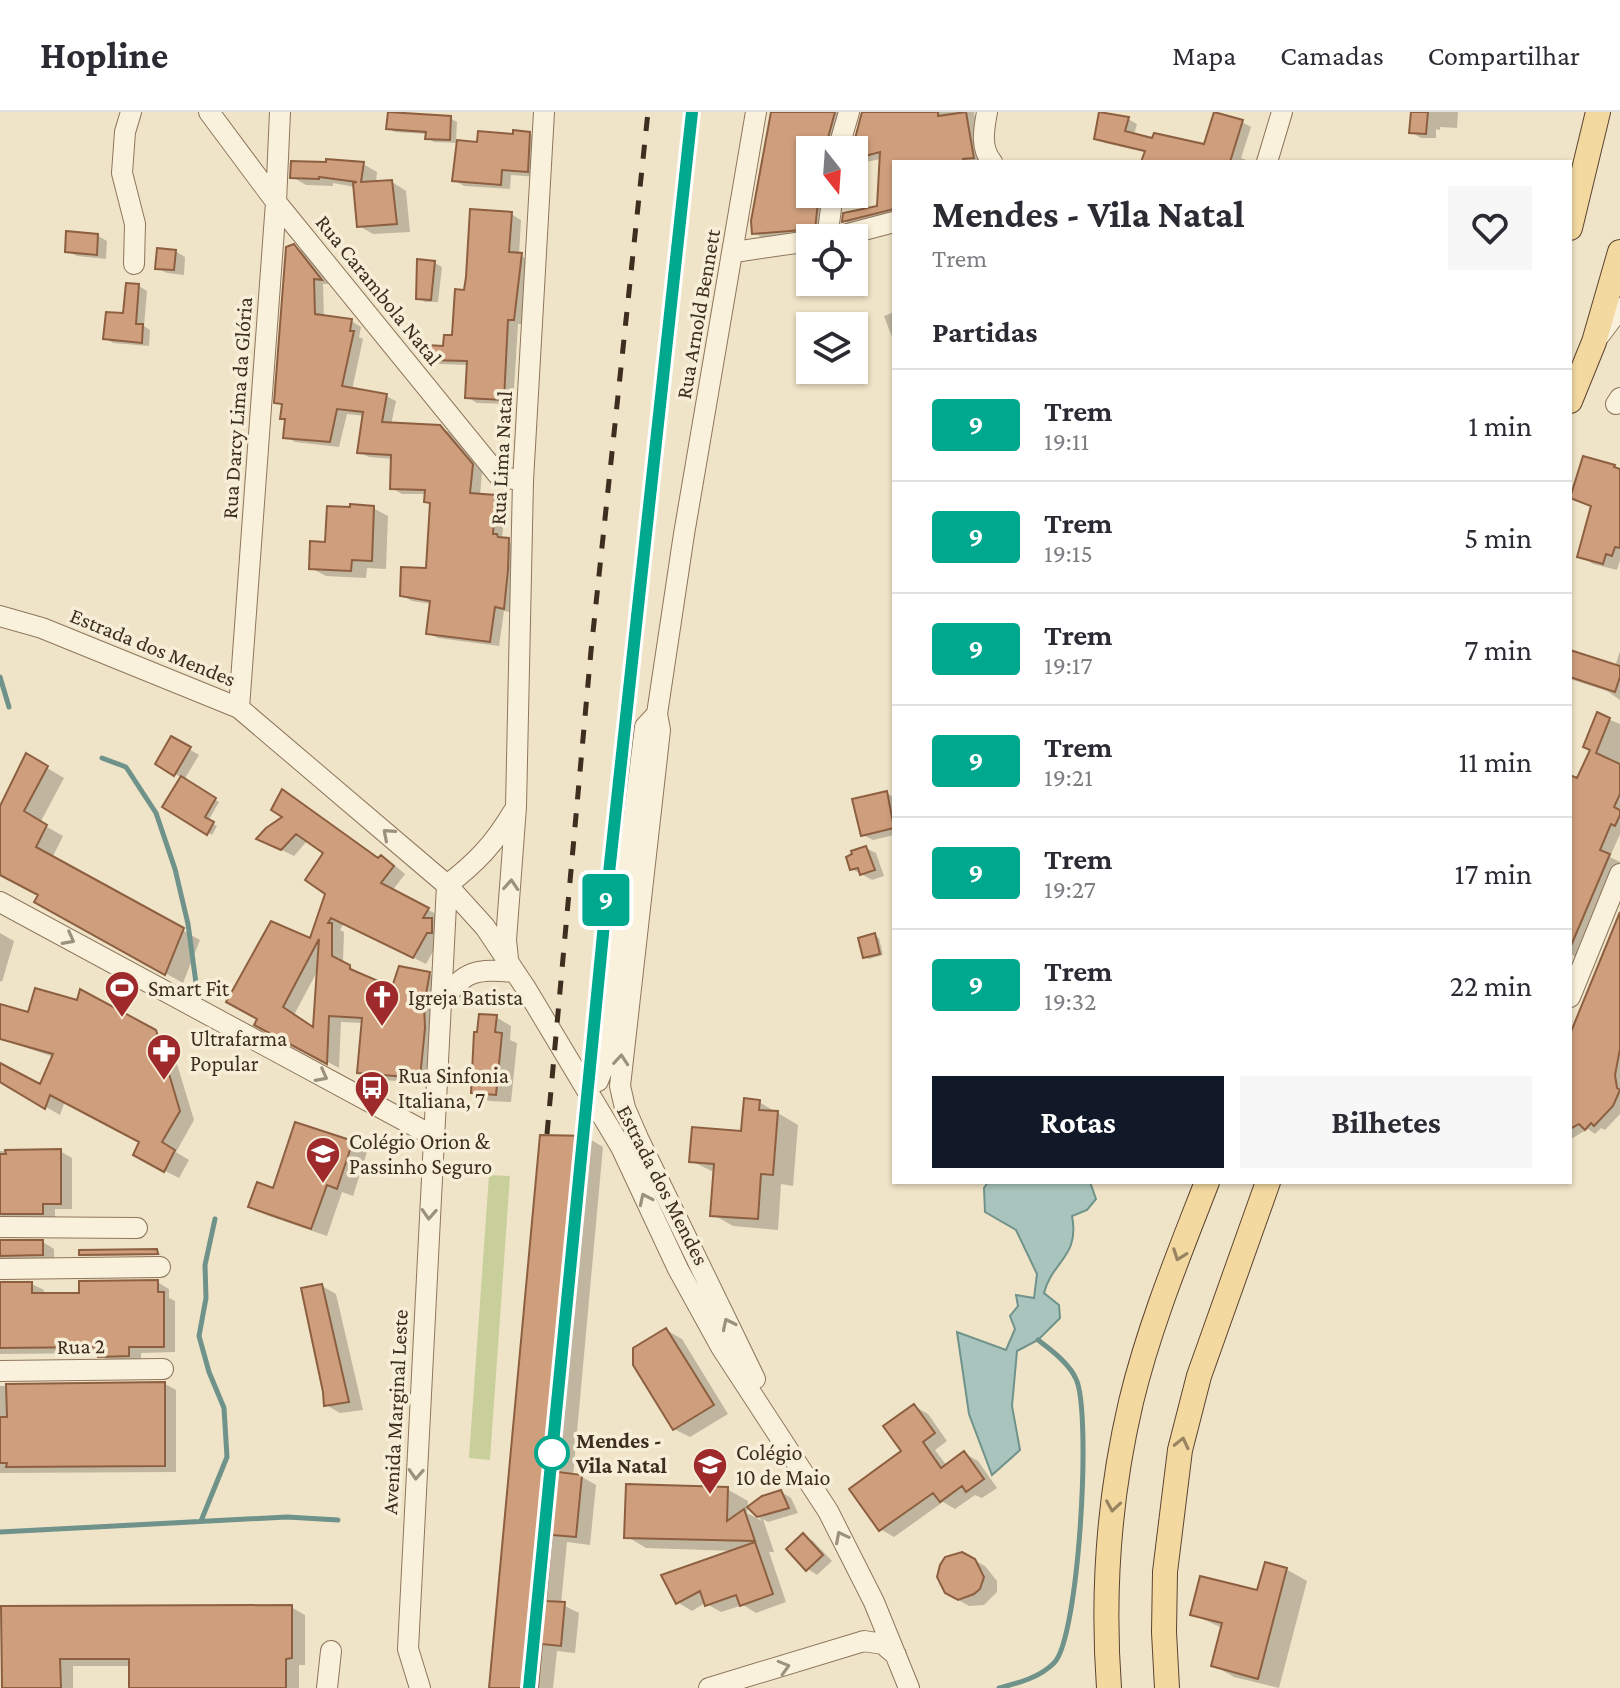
<!DOCTYPE html>
<html lang="pt">
<head>
<meta charset="utf-8">
<style>
  body { margin:0; font-family:"Crimson Pro",serif; background:#f7f7f7; color:#2b2b33; height:100vh; display:flex; flex-direction:column; font-size:30px; white-space:nowrap }
  * { box-sizing:border-box; margin:0 }
  p { font-size:26px; color:#7c7c81 }
  .icon { flex:none; width:44px; height:44px; fill:none; stroke:currentColor; stroke-width:2; stroke-linecap:round; stroke-linejoin:round }
  .map { position:relative; flex:1; overflow:hidden }
  .sheet { position:absolute; left:892px; top:48px; width:680px; height:1024px; display:flex; flex-direction:column; background:#fff; border-radius:0px; box-shadow:0 2px 6px #0004 }
  .sheet>* { flex:none }
  .badge { padding:0 16px; border-radius:6px; font-size:28px; line-height:52px }
  .needle { width:52px; rotate:163deg }
  .tools { position:absolute; left:796px; top:24px; display:grid; gap:16px }
  .tools a { display:grid; place-items:center; width:72px; height:72px; border-radius:0px; background:#fff; box-shadow:0 2px 6px #0004; font-size:40px }
  .map>.badge { position:absolute; translate:-50% -50%; box-shadow:0 0 0 4px #fff }
  h2 { padding:0 40px; font-size:30px; line-height:72px }
  .round { display:grid; place-items:center; flex:none; width:84px; height:84px; border-radius:0px; background:#f7f7f7 }
  .overview { display:flex; align-items:center; justify-content:space-between; height:136px; padding:0 40px }
  h1 { font-size:38px; font-weight:700; line-height:60px }
  .cta { display:flex; gap:16px; margin-top:auto; padding:16px 40px }
  .cta a { flex:1; height:92px; border-radius:0px; background:#111827; color:#fff; font-size:32px; font-weight:700; line-height:92px; text-align:center }
  .cta a+a { background:#f7f7f7; color:#2b2b33 }
  ul { padding:0; list-style:none }
  li { display:flex; align-items:center; gap:24px; height:112px; padding:0 40px; border-top:2px solid #e1e1e2 }
  li div { flex:1 }
  li b { display:block; font-size:30px }
  li em { font-style:normal }
  li .badge { min-width:88px; font-weight:700; text-align:center }
  header { display:flex; align-items:center; gap:48px; box-sizing:border-box; height:112px; padding:0 40px; background:#fff; border-bottom:2px solid #e1e1e2 }
  header strong { font-size:38px }
  nav { display:flex; gap:44px; margin-inline-start:auto; font-size:28px }
  .map>svg:first-child { display:block }
  .green { fill:#c9cf9b }
  .water { fill:#a9c4bc; stroke:#6f938a; stroke-width:2 }
  .shadow { fill:#0003; fill-rule:evenodd }
  .lines { fill:none; stroke-linecap:round; stroke-linejoin:round }
  .stream { stroke:#6f938a; stroke-width:5 }
  .building { fill:#cf9f7d; stroke:#8d5f41; stroke-width:2; fill-rule:evenodd }
  .minor-casing { stroke:#8d765c; stroke-width:22 }
  .major-casing { stroke:#5b4430; stroke-width:26 }
  .minor { stroke:#faf1dc; stroke-width:20 }
  .major { stroke:#f3d9a0; stroke-width:24 }
  .rail { stroke:#3d2e20; stroke-width:5; stroke-dasharray:14 14; stroke-linecap:butt }
  .oneway { stroke:#9c907e }
  .oneway2 { stroke:#988460 }
  .line-casing { stroke:#fff; stroke-width:18 }
  .line { stroke:#00a88e; stroke-width:12 }
  .stop-dot { fill:#fff; stroke:#00a88e; stroke-width:4 }
  .labels { text-anchor:middle; dominant-baseline:central; stroke-width:7; stroke-linejoin:round; paint-order:stroke }
  .street-label { font-size:22px; fill:#3d2e20; stroke:#f7eed8 }
  .poi-label { font-size:22px; fill:#3d2e20; stroke:#f7eed8; text-anchor:start }
  .stop-label { font-size:22px; font-weight:bold; fill:#3d2e20; stroke:#f7eed8; text-anchor:start }
</style>
</head>
<body>
<header>
<strong>Hopline</strong>
<nav><a>Mapa</a><a>Camadas</a><a>Compartilhar</a></nav>
</header>
<div class="map">
<svg width="1620" height="1576" viewBox="0 0 1620 1576">
  <rect width="100%" height="100%" fill="#f0e4c8"/>
  <!-- green -->
  <path class="green" d="M489 1063 510 1064 490 1348 469 1346Z"/>
  <!-- water -->
  <path class="water" d="M988 1070H1090L1096 1087 1087 1098 1072 1104C1080 1145 1052 1149 1044 1181L1059 1193 1060 1206 1038 1228 1017 1239 1012 1294 1020 1338 992 1363 969 1302 957 1220 1006 1238 1015 1217 1010 1204 1018 1194 1016 1183 1034 1186 1037 1162 1016 1118 985 1100 984 1076Z"/>
  <!-- shadow -->
  <path class="shadow" d="M390 0 450 6 457 10 456 30 479 32 529 22 539 28 537 65 511 63 510 77 464 74 454 68 459 31 434 30 427 26V22L395 20 388 16Z
    M773 0H848L835 38H810V82H831L824 122 763 126 754 121Z
    M863 0H974L982 50H894V104L853 114 844 109 878 95 881 47 854 52V38Z
    M1101 0 1128 7 1137 12 1134 23 1206 35 1242 10 1251 15 1241 46 1252 50H1141L1144 40 1105 31 1096 26Z
    M1413 0H1458L1457 16 1440 15V18L1436 17V26H1421L1411 20Z
    M363 52 377 60 376 71 392 70 406 79 410 120 373 122 359 114 355 75 333 71V74L306 73 292 65Z
    M511 102 521 108 519 143 531 149 523 212H518L513 292 477 291 467 285 469 253 439 252 430 247 445 237 454 225 465 180Z
    M98 124 107 129 106 147 77 144 67 139Z
    M293 134 303 140 329 172H323L324 206 351 209 361 215 359 225 363 227 352 278 386 284 396 289 391 313 440 315 450 321 482 360 480 384 496 385 505 391 502 428 518 434 513 501 504 499 499 534 438 526 428 521 432 492 412 489 402 483 428 458 432 393 426 389 427 382H402L392 376 393 347 369 345 359 340 365 304 347 302 339 335 295 330 286 325 287 309 283 306 284 294 276 290Z
    M175 139 185 145 184 163 167 161 157 156Z
    M435 151 442 155 438 190H425L418 186Z
    M128 173 139 174 147 179 144 214 150 218 149 234 113 231 105 226 125 204Z
    M894 200V230L884 204Z
    M1585 346 1620 356V448L1617 458 1593 452 1580 444 1592 396 1572 386Z
    M373 396 388 404 386 457 367 456 366 466 326 464 311 456 327 432Z
    M1620 539V588L1607 579 1570 567V540L1615 555Z
    M1598 603 1620 612V722L1610 745 1620 750 1579 846 1570 842V671L1578 669 1592 638Z
    M172 627 199 643 184 668 219 690 208 709 217 714 212 723 165 694 182 666 157 651Z
    M27 644 64 666 40 711 63 724 52 746 200 828 183 871 37 789 41 783 0 762V700Z
    M886 681 894 685V723L873 728 863 723Z
    M286 705 393 752 405 762 392 779 440 804V827L426 852 344 811 340 818 344 820 343 851 362 862V864L393 878 429 862 441 869 432 972 372 967 360 960 363 911 341 910 339 956 257 912 311 829 327 781 326 740 308 728 294 744 259 727ZM319 856 315 918 294 903Z
    M866 736 876 741 884 764 872 768 852 757Z
    M0 821 14 829 2 870 0 869Z
    M874 824 879 826 883 843 869 847 865 845Z
    M29 902 155 920 170 929 194 1008 176 1040 189 1048 179 1066 149 1051 141 1030 65 989 60 1003 1 969 0 954 41 974 54 945 0 927V903Z
    M496 905 511 914 510 928 517 931 511 990 489 989 473 980Z
    M1620 915V1002L1605 1018 1601 1016 1595 1022 1588 1017 1571 1027 1570 928Z
    M759 990 798 1013 793 1074 781 1072 778 1118 733 1114 712 1102 716 1061 691 1049 743 1021Z
    M588 1026 603 1035 573 1364 582 1365 596 1373 590 1433 567 1430 561 1492 579 1501 575 1541 557 1539 553 1576H491Z
    M352 1031 367 1040 353 1084 342 1080 327 1124 266 1103 251 1094Z
    M0 1039H60L72 1046V1097H55V1108L8 1109 0 1105Z
    M0 1130H43L54 1137V1149L0 1161Z
    M157 1139 161 1143 85 1144 81 1142Z
    M0 1170 32 1172 44 1178V1183H81L157 1170 169 1177V1186L175 1189V1240L141 1241V1250H112L100 1244V1241L0 1242Z
    M322 1174 336 1182 363 1298 340 1301 326 1293Z
    M666 1218 682 1227 728 1302 690 1325 674 1317Z
    M165 1272 176 1278V1360L0 1361V1274Z
    M914 1294 928 1302 947 1329 935 1338 947 1354 964 1341 978 1349 997 1376 982 1386 975 1383 955 1397 943 1390 894 1425 880 1417 904 1340Z
    M727 1377 748 1389 747 1401 762 1409 750 1395 781 1380 791 1386 798 1401 768 1410 763 1407 774 1440H769L786 1490 756 1501 743 1493 721 1500 705 1491 692 1499 677 1490 736 1439 646 1436 626 1424Z
    M803 1423 813 1429 832 1449 817 1463 808 1457Z
    M968 1445 985 1454 997 1469V1480L984 1493 969 1494 953 1485Z
    M1286 1457 1307 1469 1279 1576 1234 1565 1213 1553 1222 1516 1192 1502 1259 1481Z
    M291 1495 305 1503V1553H299V1576H131V1554H73V1576H4L3 1496Z"/>
  <g class="lines">
    <!-- stream -->
    <path class="stream" d="M0 565 9 595
      M102 646 126 655 156 701 175 757 188 812 198 886
      M201 1409 227 1345 224 1296 209 1260 199 1224 206 1186 205 1153 215 1107
      M0 1420 287 1405 338 1408
      M999 1576C1018 1571 1039 1566 1054 1551 1079 1527 1092 1300 1076 1267 1069 1251 1051 1238 1038 1228"/>
  </g>
  <!-- building -->
  <path class="building" d="M388 0 451 4 450 28 425 27 426 20 386 17Z
    M771 0H835L825 37 810 38V82H819L815 117 752 122 751 109Z
    M862 0H938V4L966 0 974 46 963 47 964 50H894V97L842 110 843 101 877 94 880 40 854 47V38H852Z
    M1099 0 1129 5 1125 19 1152 26 1154 21 1204 32 1214 0 1243 8 1230 50H1141L1145 39 1094 27Z
    M1411 0H1428L1426 22 1409 21Z
    M513 18 530 20 528 60 502 58 501 73 452 69 457 28 477 30 478 19 513 22Z
    M326 47 364 50 361 70 392 68 397 112 357 115 353 71 357 70 319 65V67L290 66 291 49 326 50Z
    M470 97 512 100 509 140 522 141 514 208H508L504 288 465 286 467 249 428 248V233L443 234 444 223H452L455 177 464 178 466 165Z
    M66 119 98 122 97 143 65 140Z
    M294 132 322 168 314 167 315 202 352 207 350 219H354L342 274 387 282 382 310 440 313 473 352 470 381 496 383 493 422H497L498 425 509 426 508 458 504 497 495 495 490 530 426 522 430 489 400 484 401 455 426 456 430 391 424 390 425 378 390 377 391 343 357 341 363 300 337 297 330 330 283 326 285 307H280L282 292 274 291 286 135Z
    M157 136 176 138 174 158 155 157Z
    M417 147 435 149 431 188 416 187Z
    M126 171 139 172 136 212H143L142 231 103 227 106 200 123 201Z
    M1583 344 1615 353 1614 355 1620 357V436L1615 435 1612 444 1606 442 1603 452 1577 445 1591 394 1570 386Z
    M350 392 374 394 372 449 352 448 351 459 309 457 310 429 325 430 327 394 350 395Z
    M1570 538 1620 554V565L1615 580 1570 565Z
    M1597 600 1610 606 1596 641 1620 652V682L1614 695 1620 698V703L1615 714 1611 712 1600 738 1610 742 1570 836V663L1577 666 1590 638 1583 635Z
    M171 624 191 635 174 664 155 652Z
    M26 641 48 654 24 699 47 713 36 735 184 816 165 863 34 790 38 783 0 763V694Z
    M181 664 216 686 205 705 214 710 207 723 162 695Z
    M282 677 378 746 381 743 394 754 381 771 429 796 423 806H432V821H427L413 846 331 806 328 811H332V844L350 853V857L392 875 399 854 430 860 424 893 425 916 420 966 357 961 362 906 329 904 327 952 254 913 257 907 226 890 271 809 310 826 325 782 305 768 323 741 296 722 281 738 256 727 266 716 282 705 271 698ZM319 827 313 915 283 895Z
    M887 679 894 716 861 724 852 687Z
    M866 734 875 758 860 763 858 756 850 758 846 745 852 742 851 739Z
    M1620 800V937L1615 963 1617 976 1620 978 1613 994 1594 1014 1591 1011 1585 1018 1579 1012 1570 1017V922Z
    M875 821 880 842 863 846 858 826Z
    M35 876 77 888 80 877 156 918 180 999 162 1030 175 1038 164 1060 133 1043 139 1030 50 983 45 997 0 970V951L40 972 53 942 0 927V892L28 900Z
    M479 902 497 903 495 920 502 921 496 983 471 981 474 920H477Z
    M744 986 760 988 759 998 778 999 773 1063 761 1062 758 1107 710 1104 714 1052 689 1050 692 1015 741 1019Z
    M295 1010 353 1029 337 1077 327 1073 311 1117 248 1095 257 1070 273 1076Z
    M540 1023 589 1024 558 1360 582 1363 576 1425 552 1423 546 1489 565 1490 561 1534 542 1532 538 1576H489Z
    M61 1037V1092H43V1102H0V1042H6L5 1038Z
    M0 1128H43V1143L0 1144Z
    M157 1137 158 1142 79 1143V1138Z
    M158 1168V1180H164V1235H129V1244L98 1245V1235L0 1236V1170H32V1181H79V1169Z
    M322 1172 349 1290 324 1294 323 1280 301 1176Z
    M666 1216 714 1293 673 1318 633 1253V1236Z
    M165 1270V1354L6 1355 7 1351H0V1305H7L6 1272Z
    M914 1292 935 1321 923 1330 941 1356 964 1339 984 1367 966 1380 962 1374 940 1390 933 1381 879 1419 849 1377 901 1339 883 1314Z
    M626 1372 728 1375 727 1409 744 1397 755 1429 624 1426Z
    M781 1378 789 1396 757 1405 747 1395 762 1384Z
    M803 1421 823 1443 806 1459 786 1437Z
    M755 1430 773 1482 740 1494 736 1483 705 1494 700 1479 676 1492 661 1463Z
    M962 1440 975 1447 984 1465 980 1477 974 1482 958 1488 945 1481 937 1465 940 1453 945 1445Z
    M1265 1450 1287 1456 1258 1567 1211 1554 1222 1511 1190 1503 1200 1464 1257 1478Z
    M292 1493V1546L286 1547V1576H129V1547H60L61 1576H2L1 1494Z"/>
  <g class="lines">
    <defs>
      <path id="minor" d="M131 0 125 20 122 61 135 112 134 152
        M209 0 276 90 499 364 523 369
        M987 0C984 17 980 36 992 50
        M838 38 849 0
        M1267 50 1282 0
        M827 126 833 82
        M833 126 894 110
        M734 140 810 129
        M1599 224 1620 196
        M1616 292 1620 286
        M0 504 42 516 239 596 447 773 485 815 525 875 621 1035 678 1157 721 1235 828 1399 874 1490 909 1576
        M239 596 276 90 280 0
        M447 773C476 751 494 732 513 700
        M0 790 433 1024
        M508 847 506 828 516 695 523 369 544 0
        M1570 885 1620 762
        M442 891C463 857 478 857 515 860
        M585 974 598 969 603 956 645 615 657 602
        M0 1115 137 1116
        M0 1157 160 1155
        M0 1259 163 1257
        M755 1267 638 1026 625 996 620 974 660 618 657 602 684 422 756 0
        M327 1576 331 1539
        M420 1576 408 1537 447 773
        M709 1576 864 1529 883 1532 896 1543"/>
      <path id="major" d="M1570 116 1598 0
        M1570 289 1594 230 1620 140
        M1109 1576C1102 1480 1109 1384 1131 1290 1149 1215 1179 1142 1207 1070
        M1167 1576 1164 1520 1165 1460 1180 1338 1199 1264 1268 1070"/>
    </defs>
    <!-- minor casing -->
    <use href="#minor" class="minor-casing"/>
    <!-- major casing -->
    <use href="#major" class="major-casing"/>
    <!-- minor -->
    <use href="#minor" class="minor"/>
    <!-- major -->
    <use href="#major" class="major"/>
    <!-- rail -->
    <path class="rail" d="M547 1022 591 539 648 0
      M582 1023 692 0"/>
  </g>
  <!-- one-way arrows -->
  <defs><path id="oneway-chevron" d="M-2-3.5L2.5 0L-2 3.5" fill="none" stroke-width="1.6" stroke-linecap="round" stroke-linejoin="round" transform="scale(2)"/></defs>
  <g class="oneway">
    <use href="#oneway-chevron" transform="translate(388 722) rotate(-139)"/>
    <use href="#oneway-chevron" transform="translate(511 773) rotate(-86)"/>
    <use href="#oneway-chevron" transform="translate(69 827) rotate(28)"/>
    <use href="#oneway-chevron" transform="translate(621 948) rotate(-85)"/>
    <use href="#oneway-chevron" transform="translate(322 964) rotate(28)"/>
    <use href="#oneway-chevron" transform="translate(645 1087) rotate(-115)"/>
    <use href="#oneway-chevron" transform="translate(429 1102) rotate(93)"/>
    <use href="#oneway-chevron" transform="translate(728 1212) rotate(-116)"/>
    <use href="#oneway-chevron" transform="translate(416 1362) rotate(93)"/>
    <use href="#oneway-chevron" transform="translate(841 1425) rotate(-117)"/>
    <use href="#oneway-chevron" transform="translate(784 1555) rotate(-16)"/>
  </g>
  <g class="oneway2">
    <use href="#oneway-chevron" transform="translate(1179 1143) rotate(110)"/>
    <use href="#oneway-chevron" transform="translate(1182 1331) rotate(-77)"/>
    <use href="#oneway-chevron" transform="translate(1113 1394) rotate(99)"/>
  </g>
  <g class="lines">
    <defs>
      <path id="line" d="M529 1576 609 761 692 0"/>
    </defs>
    <!-- line casing -->
    <use href="#line" class="line-casing"/>
    <!-- line -->
    <use href="#line" class="line"/>
  </g>
  <!-- icons -->
  <defs>
    <symbol id="stadium-pin" viewBox="-11 -11 22 30"><path d="M0 17L-7.5 6A9.5 9.5 0 1 1 7.5 6Z" fill="#9e2a2b" stroke="#f7eed8"/><path d="M0-5a6.5 5 0 1 0 0 10a6.5 5 0 1 0 0-10ZM-3.5-1.8h7v3.6h-7Z" fill="#fff"/></symbol>
    <symbol id="church-pin" viewBox="-11 -11 22 30"><path d="M0 17L-7.5 6A9.5 9.5 0 1 1 7.5 6Z" fill="#9e2a2b" stroke="#f7eed8"/><path d="M-1.2-6h2.4v3.5h3.3v2.4h-3.3V6h-2.4V-.1h-3.3v-2.4h3.3Z" fill="#fff"/></symbol>
    <symbol id="pharmacy-pin" viewBox="-11 -11 22 30"><path d="M0 17L-7.5 6A9.5 9.5 0 1 1 7.5 6Z" fill="#9e2a2b" stroke="#f7eed8"/><path d="M-2-6h4v4h4v4h-4v4h-4v-4h-4v-4h4Z" fill="#fff"/></symbol>
    <symbol id="bus-pin" viewBox="-11 -11 22 30"><path d="M0 17L-7.5 6A9.5 9.5 0 1 1 7.5 6Z" fill="#9e2a2b" stroke="#f7eed8"/><path d="M-5-6H5V4H4V6H2V4H-2V6H-4V4H-5ZM-3.5-4V0h7V-4ZM-3.5 1.2v1.5H-2V1.2ZM2 1.2v1.5H3.5V1.2Z" fill="#fff"/></symbol>
    <symbol id="school-pin" viewBox="-11 -11 22 30"><path d="M0 17L-7.5 6A9.5 9.5 0 1 1 7.5 6Z" fill="#9e2a2b" stroke="#f7eed8"/><path d="M0-5L7-2L0 1L-7-2ZM-4 1L0 2.5L4 1V4Q0 6-4 4Z" fill="#fff"/></symbol>
  </defs>
  <g fill-rule="evenodd">
    <use href="#stadium-pin" x="102" y="856" width="40" height="54"/>
    <use href="#church-pin" x="362" y="865" width="40" height="54"/>
    <use href="#pharmacy-pin" x="144" y="919" width="40" height="54"/>
    <use href="#bus-pin" x="352" y="956" width="40" height="54"/>
    <use href="#school-pin" x="303" y="1022" width="40" height="54"/>
    <use href="#school-pin" x="690" y="1333" width="40" height="54"/>
  </g>
  <!-- markers -->
  <circle class="stop-dot" cx="552" cy="1341" r="16"/>
  <g class="labels">
    <!-- street labels -->
    <g class="street-label">
      <text transform="translate(379 178) rotate(51)">Rua Carambola Natal</text>
      <text transform="translate(698 202) rotate(-80)">Rua Arnold Bennett</text>
      <text transform="translate(237 296) rotate(-86)">Rua Darcy Lima da Glória</text>
      <text transform="translate(501 346) rotate(-87)">Rua Lima Natal</text>
      <text transform="translate(153 535) rotate(22)">Estrada dos Mendes</text>
      <text transform="translate(663 1073) rotate(63)">Estrada dos Mendes</text>
      <text transform="translate(81 1234) rotate(-1)">Rua 2</text>
      <text transform="translate(395 1300) rotate(-87)">Avenida Marginal Leste</text>
    </g>
    <!-- poi labels -->
    <g class="poi-label">
      <text x="148" y="876">Smart Fit</text>
      <text x="408" y="885">Igreja Batista</text>
      <text x="190" y="926">Ultrafarma<tspan x="190" dy="25">Popular</tspan></text>
      <text x="398" y="963">Rua Sinfonia<tspan x="398" dy="25">Italiana, 7</tspan></text>
      <text x="349" y="1029">Colégio Orion &amp;<tspan x="349" dy="25">Passinho Seguro</tspan></text>
      <text x="736" y="1340">Colégio<tspan x="736" dy="25">10 de Maio</tspan></text>
    </g>
    <!-- stop labels -->
    <g class="stop-label">
      <text x="576" y="1328">Mendes -<tspan x="576" dy="25">Vila Natal</tspan></text>
    </g>
  </g>
</svg>
<div class="tools">
<a><svg class="needle" viewBox="-14 -14 28 28"><path d="M0-13l5 13h-10z" fill="#e53935"/><path d="M0 13l5-13h-10z" fill="#7c7c81"/></svg></a>
<a><svg class="icon" aria-label="locate" viewBox="0 0 24 24"><circle cx="12" cy="12" r="6"/><path d="M12 2v4M12 18v4M2 12h4M18 12h4"/></svg></a>
<a><svg class="icon" aria-label="layers" viewBox="0 0 24 24"><path d="M12 4l9 5-9 5-9-5zM3 14l9 5 9-5"/></svg></a>
</div>
<b class="badge" style="left:606px;top:788px;background:#00a88e;color:#fff">9</b>
<section class="sheet">
<div class="overview"><div><h1>Mendes - Vila Natal</h1><p>Trem</p></div><a class="round"><svg class="icon" aria-label="heart" viewBox="0 0 24 24"><path d="M12 20l-8-8c-3-5 5-10 8-4 3-6 11-1 8 4z"/></svg></a></div>
<h2>Partidas</h2>
<ul>
<li><span class="badge" style="background:#00a88e;color:#fff">9</span><div><b>Trem</b><p>19:11</p></div><em>1 min</em></li>
<li><span class="badge" style="background:#00a88e;color:#fff">9</span><div><b>Trem</b><p>19:15</p></div><em>5 min</em></li>
<li><span class="badge" style="background:#00a88e;color:#fff">9</span><div><b>Trem</b><p>19:17</p></div><em>7 min</em></li>
<li><span class="badge" style="background:#00a88e;color:#fff">9</span><div><b>Trem</b><p>19:21</p></div><em>11 min</em></li>
<li><span class="badge" style="background:#00a88e;color:#fff">9</span><div><b>Trem</b><p>19:27</p></div><em>17 min</em></li>
<li><span class="badge" style="background:#00a88e;color:#fff">9</span><div><b>Trem</b><p>19:32</p></div><em>22 min</em></li>
</ul>
<div class="cta"><a>Rotas</a><a>Bilhetes</a></div>
</section>
</div>
</body>
</html>
